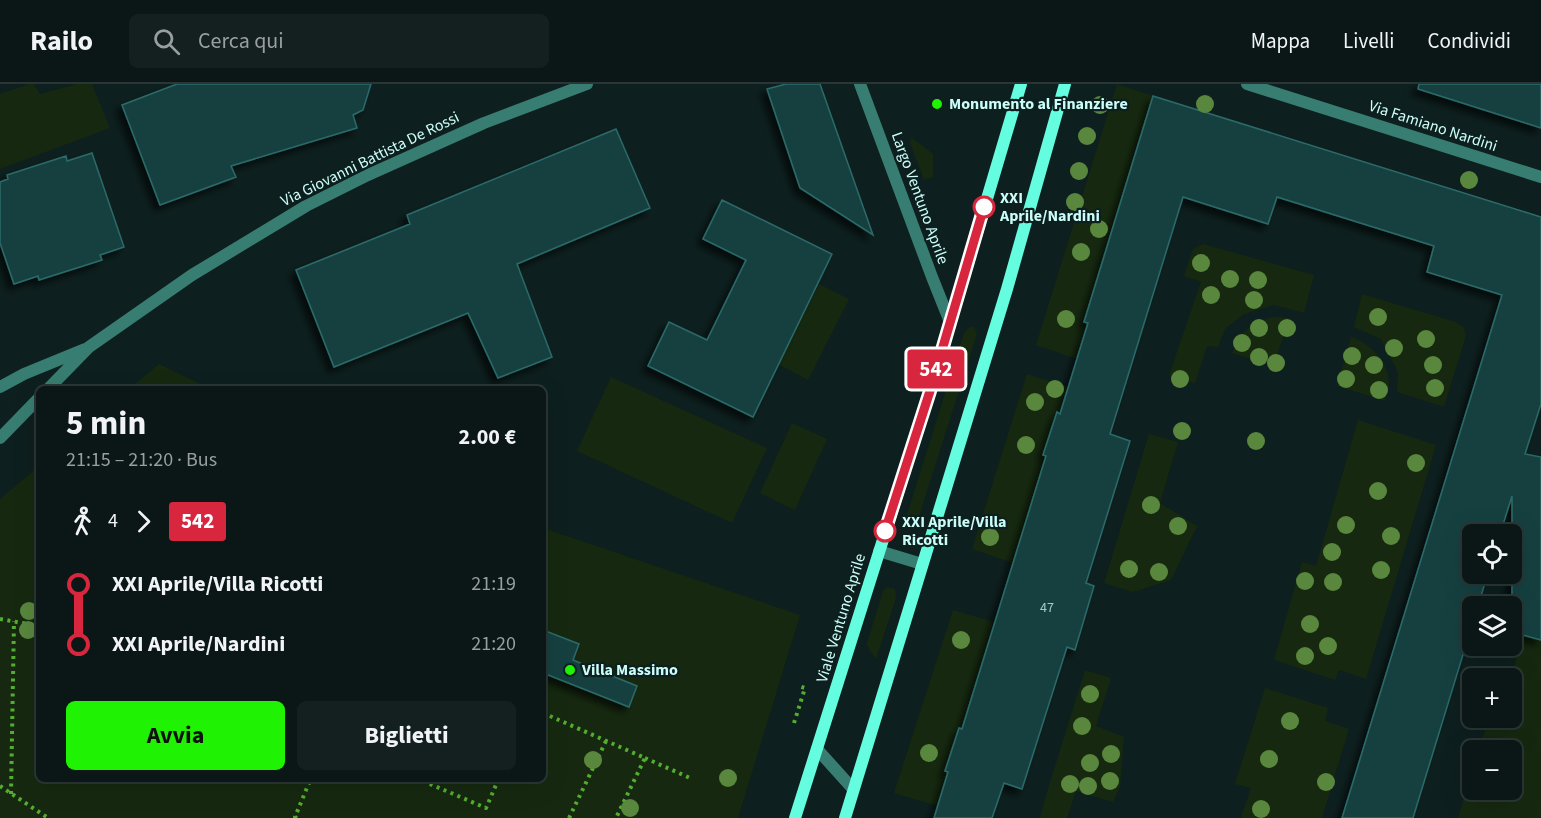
<!DOCTYPE html>
<html lang="it">
<head>
<meta charset="utf-8">
<style>
  body { margin:0; font-family:"Source Sans 3",sans-serif; background:#13201f; color:#f1f3f6; height:100vh; display:flex; flex-direction:column; font-size:22px; white-space:nowrap }
  * { box-sizing:border-box; margin:0 }
  p { font-size:20px; color:#999fa1 }
  .icon { flex:none; width:33px; height:33px; fill:none; stroke:currentColor; stroke-width:2; stroke-linecap:round; stroke-linejoin:round }
  .map { position:relative; flex:1; overflow:hidden }
  .drawer { position:absolute; left:36px; top:302px; width:510px; height:396px; display:flex; flex-direction:column; background:#0a1716; border-radius:9px; box-shadow:0 6px 24px #0002,0 0 0 2px #2a3635 }
  .drawer>* { flex:none }
  .badge { padding:0 12px; border-radius:4px; font-size:21px; line-height:39px }
  .buttons { position:absolute; left:1462px; top:440px; display:grid; gap:12px }
  .buttons a { display:grid; place-items:center; width:60px; height:60px; border-radius:9px; background:#0a1716; box-shadow:0 6px 24px #0002,0 0 0 2px #2a3635; font-size:30px }
  .map>.badge { position:absolute; translate:-50% -50%; box-shadow:0 0 0 3px #fff }
  .legs { display:flex; align-items:center; gap:9px; height:66px; padding:0 30px; font-size:20px }
  .legs p { margin-inline-start:auto }
  .summary { display:flex; align-items:center; justify-content:space-between; height:102px; padding:0 30px }
  h1 { font-size:33px; font-weight:700; line-height:45px }
  .primary-button { display:flex; gap:12px; margin-top:auto; padding:12px 30px }
  .primary-button a { flex:1; height:69px; border-radius:9px; background:#20f204; color:#111; font-size:24px; font-weight:700; line-height:69px; text-align:center }
  .primary-button a+a { background:#13201f; color:#f1f3f6 }
  ul { padding:0 30px; list-style:none }
  li { display:flex; align-items:center; gap:21px; height:60px; font-size:22px }
  li i { display:grid; place-items:center; width:9px; height:100%; margin:0 8px; background:currentColor }
  li i::after { content:''; width:15px; height:15px; margin:-8px; border:4px solid; border-radius:50%; background:#0a1716 }
  li p { margin-inline-start:auto }
  li:first-child i { background:linear-gradient(#0000 50%,currentColor 0) }
  li:last-child i { background:linear-gradient(currentColor 50%,#0000 0) }
  header { display:flex; align-items:center; gap:36px; box-sizing:border-box; height:84px; padding:0 30px; background:#0a1716; border-bottom:2px solid #2a3635 }
  header strong { font-size:28px }
  nav { display:flex; gap:33px; margin-inline-start:auto; font-size:21px }
  .search { width:420px; height:54px; background:#13201f; display:flex; align-items:center; gap:15px; box-sizing:border-box; padding:0 21px; border-radius:9px; color:#999fa1; font-size:22px }
  .map>svg:first-child { display:block }
  .green { fill:#162910 }
  .building { fill:#19403f; stroke:#2b6b6a; stroke-width:1.5; filter:url(#shadow) }
  .lines { fill:none; stroke-linecap:round; stroke-linejoin:round }
  .path { stroke:#53ae2f; stroke-width:4; stroke-dasharray:3 4.5; stroke-linecap:butt }
  .street { stroke:#387d71; stroke-width:12 }
  .secondary { stroke:#64fddf; stroke-width:12 }
  .tree { fill:#59873e }
  .line-1-casing { stroke:#fff; stroke-width:14 }
  .line-1 { stroke:#d7263d; stroke-width:9 }
  .poi-dot { fill:#20f204; stroke:#0d1f1e; stroke-width:2 }
  .stop-1-dot { fill:#fff; stroke:#d7263d; stroke-width:3 }
  .labels { text-anchor:middle; dominant-baseline:central; stroke-width:4.5; stroke-linejoin:round; paint-order:stroke }
  .number-label { font-size:14px; fill:#9ececa }
  .poi-label { font-size:16px; font-weight:bold; fill:#cbfef9; stroke:#0d1f1e; text-anchor:start }
  .street-label { font-size:16px; fill:#cbfef9; stroke:#0d1f1e }
  .stop-label { font-size:16px; font-weight:bold; fill:#cbfef9; stroke:#0d1f1e; text-anchor:start }
</style>
</head>
<body>
<header>
<strong>Railo</strong>
<div class="search"><svg class="icon" aria-label="search" viewBox="0 0 24 24"><circle cx="10" cy="10" r="6"/><path d="M15 15l6 6"/></svg>Cerca qui</div>
<nav><a>Mappa</a><a>Livelli</a><a>Condividi</a></nav>
</header>
<div class="map">
<svg width="1541" height="734" viewBox="0 0 1541 734">
  <defs>
    <filter id="shadow"><feDropShadow dx="-5.5" dy="5.5" stdDeviation="3" flood-color="#0009"/></filter>
  </defs>
  <rect width="100%" height="100%" fill="#0d1f1e"/>
  <!-- green -->
  <path class="green" d="M29 0H34L40 10 77 0H92L110 44 0 85V10Z
    M1117 0 1153 12 1084 238 1088 239 1077 275 1036 261Z
    M911 53 933 70V94L924 95 910 59Z
    M1203 160 1314 191 1304 229 1274 221 1244 230 1225 245 1218 263 1207 262 1195 299 1169 291 1201 198 1184 192 1193 165Z
    M819 200 849 215 808 296 778 280Z
    M1362 210 1456 238 1463 243 1466 251 1444 323 1397 308 1398 288 1381 255 1354 243Z
    M1272 233 1289 234 1274 282 1232 269C1241 247 1249 240 1272 233Z
    M969 243H974L977 250 916 442 913 446 907 445 905 437 964 249Z
    M1351 253C1370 259 1388 278 1389 298 1389 304 1386 311 1385 317L1337 302Z
    M159 280 209 304H130Z
    M1027 290 1068 303 1060 330 1056 329 1043 371 1046 372 1013 479 972 465Z
    M611 293 767 364 732 439 577 367Z
    M1358 336 1436 361 1366 595 1339 586 1335 596 1274 576 1302 478 1316 482Z
    M792 339 827 355 795 426 760 409Z
    M1149 350 1178 358 1160 419 1197 442 1171 496 1133 508 1104 499Z
    M39 382V694H543V444L800 531 738 734H0V415Z
    M887 503 895 505 896 514 876 575 869 566 867 559 883 507Z
    M953 526 994 538 962 645H959L945 686 948 688 938 722 894 709Z
    M1523 551 1541 557V734H1458L1473 685V705H1512V666H1479L1489 633H1512L1511 594Z
    M1085 586 1111 594 1096 642 1124 653 1120 703 1113 718 1076 707 1067 734H1040L1046 711Z
    M1265 604 1328 624 1325 637 1349 645 1322 734H1241L1251 704 1235 700Z"/>
  <!-- building -->
  <path class="building" d="M177 0H371L363 26 353 31 357 44 231 82 236 93 160 121 122 21Z
    M786 0H820L873 151 800 104 767 5Z
    M1419 0H1541V44L1418 5Z
    M1153 12 1541 133V320L1525 370 1541 373V556L1512 548V412L1500 450H1473V489H1488L1478 522H1473V538L1413 734H1342L1502 211 1427 188 1434 162 1277 113 1268 140 1183 113 1110 350 1130 357 1086 499 1094 502 1075 566 1067 563 1022 705 1004 699 992 734H934L948 688 945 687 959 644 962 645 1046 372 1043 371 1057 328 1060 330 1088 239 1084 238Z
    M616 45 650 124 517 180 552 273 498 294 468 229 334 283 296 186 410 140 407 131Z
    M92 69 124 163 100 171 102 176 39 196 38 192 14 200 0 159V98L8 95 7 91 66 72 67 77Z
    M722 116 832 170 753 333 648 282 669 238 707 256 746 176 703 155Z
    M543 546 579 560 573 576 637 602 629 623 543 589Z"/>
  <g class="lines">
    <!-- path -->
    <path class="path" d="M0 535 39 542
      M543 629 645 674 616 734
      M794 639 805 604 799 602
      M645 674 690 694
      M416 694 486 724 499 694
      M0 702 48 734
      M11 710 14 537
      M297 734 295 733 311 694
      M569 734 606 657"/>
    <!-- street -->
    <path class="street" d="M860 0 932 193 950 238
      M1247 0 1541 93
      M0 303 24 290 85 265
      M49 304 89 263 192 191 306 122 368 91 484 39 587 0
      M0 354 39 314
      M879 467 922 480
      M817 665 853 705"/>
    <!-- secondary -->
    <path class="secondary" d="M795 734 930 307 1021 0
      M845 734 1007 205 1065 0"/>
  </g>
  <!-- trees -->
  <g class="tree">
    <circle cx="1205" cy="20" r="9"/>
    <circle cx="1100" cy="21" r="9"/>
    <circle cx="1087" cy="52" r="9"/>
    <circle cx="1079" cy="87" r="9"/>
    <circle cx="1469" cy="96" r="9"/>
    <circle cx="1075" cy="118" r="9"/>
    <circle cx="1099" cy="145" r="9"/>
    <circle cx="1081" cy="168" r="9"/>
    <circle cx="1201" cy="179" r="9"/>
    <circle cx="1230" cy="195" r="9"/>
    <circle cx="1258" cy="196" r="9"/>
    <circle cx="1211" cy="211" r="9"/>
    <circle cx="1254" cy="216" r="9"/>
    <circle cx="1378" cy="233" r="9"/>
    <circle cx="1066" cy="235" r="9"/>
    <circle cx="1259" cy="244" r="9"/>
    <circle cx="1287" cy="244" r="9"/>
    <circle cx="1426" cy="255" r="9"/>
    <circle cx="1242" cy="259" r="9"/>
    <circle cx="1394" cy="264" r="9"/>
    <circle cx="1352" cy="272" r="9"/>
    <circle cx="1259" cy="273" r="9"/>
    <circle cx="1276" cy="279" r="9"/>
    <circle cx="1374" cy="281" r="9"/>
    <circle cx="1433" cy="281" r="9"/>
    <circle cx="1180" cy="295" r="9"/>
    <circle cx="1346" cy="295" r="9"/>
    <circle cx="1435" cy="304" r="9"/>
    <circle cx="1055" cy="305" r="9"/>
    <circle cx="1379" cy="306" r="9"/>
    <circle cx="1035" cy="318" r="9"/>
    <circle cx="1182" cy="347" r="9"/>
    <circle cx="1256" cy="357" r="9"/>
    <circle cx="1026" cy="361" r="9"/>
    <circle cx="1416" cy="379" r="9"/>
    <circle cx="1378" cy="407" r="9"/>
    <circle cx="1151" cy="421" r="9"/>
    <circle cx="1346" cy="441" r="9"/>
    <circle cx="1178" cy="442" r="9"/>
    <circle cx="1391" cy="452" r="9"/>
    <circle cx="990" cy="453" r="9"/>
    <circle cx="1332" cy="468" r="9"/>
    <circle cx="1129" cy="485" r="9"/>
    <circle cx="1381" cy="486" r="9"/>
    <circle cx="1159" cy="488" r="9"/>
    <circle cx="1305" cy="497" r="9"/>
    <circle cx="1333" cy="498" r="9"/>
    <circle cx="29" cy="527" r="9"/>
    <circle cx="1310" cy="540" r="9"/>
    <circle cx="28" cy="546" r="9"/>
    <circle cx="961" cy="556" r="9"/>
    <circle cx="1328" cy="562" r="9"/>
    <circle cx="1305" cy="572" r="9"/>
    <circle cx="1090" cy="610" r="9"/>
    <circle cx="1290" cy="637" r="9"/>
    <circle cx="1082" cy="642" r="9"/>
    <circle cx="929" cy="669" r="9"/>
    <circle cx="1111" cy="670" r="9"/>
    <circle cx="1269" cy="675" r="9"/>
    <circle cx="593" cy="676" r="9"/>
    <circle cx="1090" cy="679" r="9"/>
    <circle cx="728" cy="694" r="9"/>
    <circle cx="1110" cy="697" r="9"/>
    <circle cx="1326" cy="698" r="9"/>
    <circle cx="1070" cy="700" r="9"/>
    <circle cx="1088" cy="702" r="9"/>
    <circle cx="630" cy="724" r="9"/>
    <circle cx="1261" cy="725" r="9"/>
  </g>
  <g class="lines">
    <defs>
      <path id="line-1" d="M885 447 930 307 984 123"/>
    </defs>
    <!-- line-1 casing -->
    <use href="#line-1" class="line-1-casing"/>
    <!-- line-1 -->
    <use href="#line-1" class="line-1"/>
  </g>
  <!-- markers -->
  <g class="poi-dot">
    <circle cx="937" cy="20" r="6"/>
    <circle cx="570" cy="586" r="6"/>
  </g>
  <g class="stop-1-dot">
    <circle cx="984" cy="123" r="10"/>
    <circle cx="885" cy="447" r="10"/>
  </g>
  <g class="labels">
    <!-- number labels -->
    <g class="number-label">
      <text x="1047" y="524">47</text>
    </g>
    <!-- poi labels -->
    <g class="poi-label">
      <text x="949" y="20">Monumento al Finanziere</text>
      <text x="582" y="586">Villa Massimo</text>
    </g>
    <!-- street labels -->
    <g class="street-label">
      <text transform="translate(1433 42) rotate(18)">Via Famiano Nardini</text>
      <text transform="translate(370 75) rotate(-26)">Via Giovanni Battista De Rossi</text>
      <text transform="translate(920 114) rotate(70)">Largo Ventuno Aprile</text>
      <text transform="translate(841 534) rotate(-73)">Viale Ventuno Aprile</text>
    </g>
    <!-- stop labels -->
    <g class="stop-label">
      <text x="1000" y="114">XXI<tspan x="1000" dy="18">Aprile/Nardini</tspan></text>
      <text x="902" y="438">XXI Aprile/Villa<tspan x="902" dy="18">Ricotti</tspan></text>
    </g>
  </g>
</svg>
<div class="buttons">
<a><svg class="icon" aria-label="locate" viewBox="0 0 24 24"><circle cx="12" cy="12" r="6"/><path d="M12 2v4M12 18v4M2 12h4M18 12h4"/></svg></a>
<a><svg class="icon" aria-label="layers" viewBox="0 0 24 24"><path d="M12 4l9 5-9 5-9-5zM3 14l9 5 9-5"/></svg></a>
<a>+</a>
<a>−</a>
</div>
<b class="badge" style="left:936px;top:285px;background:#d7263d;color:#fff">542</b>
<section class="drawer">
<div class="summary"><div><h1>5 min</h1><p>21:15 – 21:20 · Bus</p></div><b>2.00 €</b></div>
<div class="legs"><svg class="icon" aria-label="walk" viewBox="0 0 24 24"><circle cx="13" cy="4" r="2"/><path d="M13 8l-2 6 4 7M11 14l-3 7M7 12l3-4h3l4 4"/></svg>4<svg class="icon" aria-label="forward" viewBox="0 0 24 24"><path d="M9 5l7 7-7 7"/></svg><b class="badge" style="background:#d7263d;color:#fff">542</b></div>
<ul>
<li><i style="color:#d7263d"></i><b>XXI Aprile/Villa Ricotti</b><p>21:19</p></li>
<li><i style="color:#d7263d"></i><b>XXI Aprile/Nardini</b><p>21:20</p></li>
</ul>
<div class="primary-button"><a>Avvia</a><a>Biglietti</a></div>
</section>
</div>
</body>
</html>
